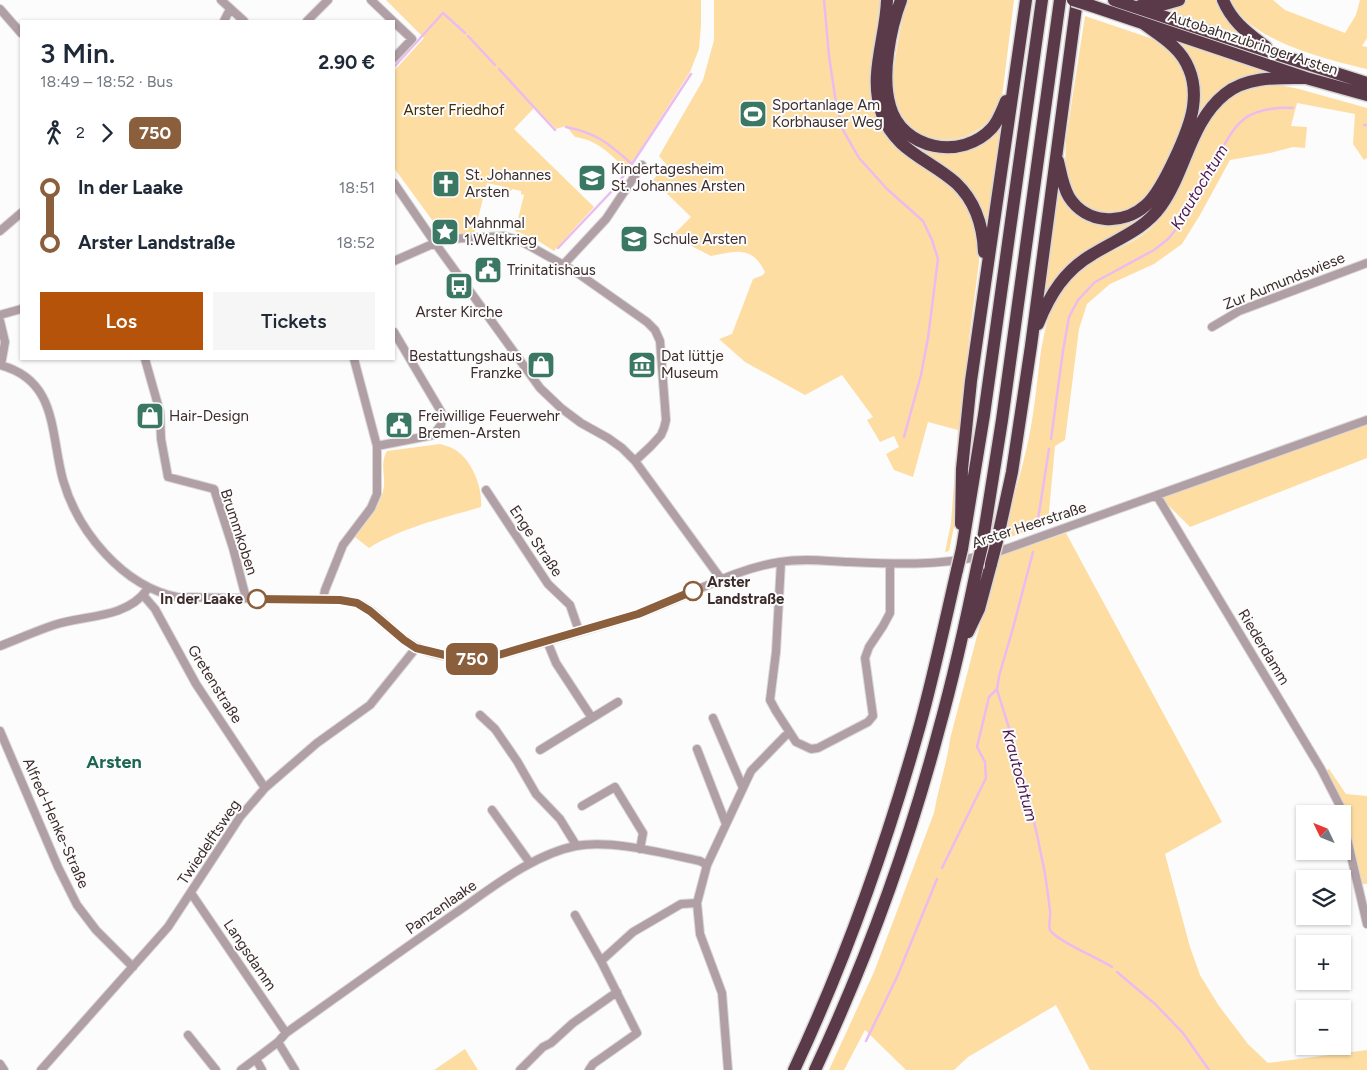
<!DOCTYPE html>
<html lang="de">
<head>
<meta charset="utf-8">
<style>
  body { margin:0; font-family:Figtree,sans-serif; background:#f6f6f7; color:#1f2937; height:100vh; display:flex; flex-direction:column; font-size:19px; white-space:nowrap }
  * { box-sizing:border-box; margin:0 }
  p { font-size:16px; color:#747a83 }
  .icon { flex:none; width:28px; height:28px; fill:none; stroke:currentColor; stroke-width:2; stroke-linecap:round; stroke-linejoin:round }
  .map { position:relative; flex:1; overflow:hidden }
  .panel { position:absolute; left:20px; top:20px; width:375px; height:340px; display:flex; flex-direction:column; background:#fff; border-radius:0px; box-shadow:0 1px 4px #0004 }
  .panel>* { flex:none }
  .badge { padding:0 10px; border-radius:8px; font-size:18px; line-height:32px }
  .needle { width:32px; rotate:313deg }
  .controls { position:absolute; left:1296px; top:805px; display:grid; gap:10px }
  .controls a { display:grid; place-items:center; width:55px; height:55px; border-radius:0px; background:#fff; box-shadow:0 1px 4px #0004; font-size:25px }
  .map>.badge { position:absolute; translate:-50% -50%; box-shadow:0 0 0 2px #fff }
  .legs { display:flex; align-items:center; gap:8px; height:55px; padding:0 20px; font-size:16px }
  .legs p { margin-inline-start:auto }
  .head { display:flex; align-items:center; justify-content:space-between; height:85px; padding:0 20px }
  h1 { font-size:28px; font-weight:600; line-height:38px }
  .primary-button { display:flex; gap:10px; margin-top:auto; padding:10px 20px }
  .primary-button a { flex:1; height:58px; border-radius:0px; background:#b45309; color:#fff; font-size:20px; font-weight:600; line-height:58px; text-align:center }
  .primary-button a+a { background:#f6f6f7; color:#1f2937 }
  ul { padding:0 20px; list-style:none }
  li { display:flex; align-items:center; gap:18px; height:55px; font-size:19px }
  li i { display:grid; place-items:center; width:8px; height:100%; margin:0 6px; background:currentColor }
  li i::after { content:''; width:12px; height:12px; margin:-6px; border:4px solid; border-radius:50%; background:#fff }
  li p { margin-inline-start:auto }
  li:first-child i { background:linear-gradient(#0000 50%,currentColor 0) }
  li:last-child i { background:linear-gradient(currentColor 50%,#0000 0) }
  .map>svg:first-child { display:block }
  .green { fill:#fedda3 }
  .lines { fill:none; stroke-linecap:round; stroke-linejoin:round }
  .stream { stroke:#eabcef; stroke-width:2.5 }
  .minor-casing { stroke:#d9d7d6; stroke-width:10 }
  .highway-casing { stroke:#d9d7d6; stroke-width:15 }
  .minor { stroke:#b19fa6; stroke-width:8 }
  .highway { stroke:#5a3a48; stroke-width:12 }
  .highway-bridge-casing { stroke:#d9d7d6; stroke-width:15; stroke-linecap:butt }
  .highway-bridge { stroke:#5a3a48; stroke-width:12 }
  .line-1-casing { stroke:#fff; stroke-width:11 }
  .line-1 { stroke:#8b5e3c; stroke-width:8 }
  .stop-1-dot { fill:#fff; stroke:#8b5e3c; stroke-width:2.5 }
  .labels { text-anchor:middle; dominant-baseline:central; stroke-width:4; stroke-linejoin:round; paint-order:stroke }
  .street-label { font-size:15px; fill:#3c2c2b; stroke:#fcfcfc }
  .poi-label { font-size:15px; fill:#3c2c2b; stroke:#fcfcfc; text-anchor:start }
  .park-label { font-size:15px; fill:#452f00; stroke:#fcfcfc }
  .stop-label { font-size:15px; font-weight:bold; fill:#3c2c2b; stroke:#fcfcfc; text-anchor:start }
  .water-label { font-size:16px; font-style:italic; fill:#4a1450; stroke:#fcfcfc }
  .quarter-label { font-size:18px; font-weight:bold; fill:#1b6651; stroke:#fcfcfc }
</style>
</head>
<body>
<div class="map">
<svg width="1367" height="1070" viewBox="0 0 1367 1070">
  <rect width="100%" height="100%" fill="#fcfcfc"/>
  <!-- green -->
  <path class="green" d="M386 0H701V25L699 49 690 72 627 170C611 155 598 140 575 137L566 126 556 129 535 107 514 129 594 207 554 251 535 239 515 231 524 195 521 194V191L512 189 511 191H508L509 188 487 183 474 234 443 235 394 168V71L424 38Z
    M714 0H882L878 37 871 67V82L884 130 894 145 905 155 939 176 953 187 965 202 973 218 979 241V262L969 340 956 517 949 551 945 552 951 523 958 430 928 422 913 477 894 470 886 454 899 447 894 436 880 442 867 420 873 417 842 375 805 395 745 362 719 339 732 334 753 279 763 275 765 272C752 245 735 251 711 256L672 236 691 217 653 180 666 164 659 156 703 80 714 40Z
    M891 0H896C893 8 893 18 891 26 883 65 873 108 907 137 916 144 928 150 939 151 958 151 974 148 989 136 996 130 1000 121 1005 115L988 239C986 236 986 230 985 226 981 212 975 199 966 188 951 170 929 162 911 147 864 107 886 52 891 0Z
    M907 0H1014L1002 97C997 108 993 118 983 126 953 152 904 140 894 100 889 78 901 28 905 4Z
    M1187 0H1220L1245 38 1157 10 1181 4Z
    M1231 0H1273L1285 10 1345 33 1356 15 1360 0H1367V38L1362 46 1367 47V69C1329 60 1246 40 1231 0Z
    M1085 16 1153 39 1166 46 1175 54 1188 80 1189 102 1182 125 1158 180 1148 195 1133 207 1111 216 1092 211 1080 202 1070 188 1065 171 1066 139Z
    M1178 41 1271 72 1268 75C1228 85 1217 84 1196 122L1197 110Z
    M1274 84 1299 89 1367 108V158L1364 160 1353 144 1355 114 1297 103 1291 126 1307 127 1305 148 1293 147 1270 153 1230 160 1200 215 1182 244 1154 264 1110 284 1087 304 1079 329 1065 440 1055 446 1048 523 1003 540C1011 505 1022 471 1029 437 1035 408 1037 379 1041 351 1044 336 1046 320 1053 307 1061 289 1076 272 1092 262 1119 246 1140 243 1161 217 1189 184 1196 115 1234 95 1246 88 1261 86 1274 84Z
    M1056 181 1092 221 1154 202 1146 218 1091 249 1043 301 1044 266 1050 255Z
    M1367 424V458L1190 527 1161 498Z
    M440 444C443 445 448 446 452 448 471 457 483 487 481 507 444 518 403 527 369 548L355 537C366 522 382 505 384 486 385 473 380 463 387 451Z
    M1066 533 1222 822 1165 854 1190 947 1200 975 1219 1006 1248 1044 1268 1063 1367 1050V1070H1090L1056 1005 968 1057 954 1070H906L865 1030 844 1070H829L874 972 934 813C938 788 947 764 950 739L998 556Z
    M1329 769 1346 794 1367 796V884H1362L1343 806 1337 791 1325 771Z
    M465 1049 478 1070H434Z"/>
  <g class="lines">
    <!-- stream -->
    <path class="stream" d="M824 0 829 56 836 103 843 130 859 158 887 189 923 221 932 240 938 259 928 338 921 375 904 437
      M468 36 495 65
      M394 67 443 13 465 33
      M499 69 555 130
      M1364 125H1367
      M566 127C597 133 609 144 632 164L691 74
      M616 186 627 171
      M558 248 611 192
      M1051 439 1063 351 1069 317 1078 300 1095 282 1154 250 1168 239 1182 222C1193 203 1203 183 1214 164 1235 124 1243 106 1293 108
      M1037 526 1049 449
      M1033 552 1013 628 999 676 997 690C1015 745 1031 802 1042 859 1046 876 1048 894 1050 911 1051 917 1048 925 1050 930 1055 940 1100 959 1112 967
      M942 868 986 778 985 762 977 747 989 697 997 689
      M1117 972 1155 1004 1183 1033 1209 1070
      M866 1041 897 977 937 879"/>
    <defs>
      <path id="minor" d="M221 0 244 21
        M371 0 393 21
        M0 9 21 33
        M224 21 230 9
        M307 21 328 0
        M394 22 412 39 394 58
        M394 183 435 243 540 388 561 408 581 423 608 438 622 448 635 461 721 579
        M0 231 21 213
        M394 261 435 243 449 239 504 236 519 240 576 272 647 322 655 330 660 341 666 420 664 428 661 435 651 446 635 461
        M564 264 606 219 642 165
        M0 315 21 309
        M0 321 5 342 1 365
        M1212 327 1239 311 1367 263
        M145 359 160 412 161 439 168 477 214 489 233 548 246 598
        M0 365C58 380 50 433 63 480 78 532 123 586 177 597L340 600C345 601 351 601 356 603 373 607 390 630 405 640 431 659 473 662 503 654 548 641 593 629 638 614 686 598 729 570 780 562 803 558 826 561 849 562 893 564 938 566 981 556
        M377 446 433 435 441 425 443 415 394 332
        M486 490 548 584 570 605 579 631
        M1157 496 1321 769 1340 806 1342 814
        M992 554 1367 420
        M781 562 776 652 770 700 776 711 796 742 811 749 818 748 868 722 873 716 865 658 869 647 883 626 890 613V564
        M143 595 155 609 196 684 265 788
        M323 600 325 590 343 545 371 508 377 494V446L354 359
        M0 646C18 639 36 631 54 625 83 615 125 619 146 591
        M480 715 495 729 517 761 536 794 560 819 576 845
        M592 718 618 702
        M713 718 743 788
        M0 731 58 867 77 905 96 930 133 967
        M697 749 726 824
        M540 750 592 718 556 663 547 641
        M582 806 615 787 643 833 640 849
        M492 810 530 863
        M1342 817 1367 924
        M191 893 286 1033
        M575 915 601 961
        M188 1035 216 1070
        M278 1042 295 1070
        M256 1059 262 1070
        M0 1064 4 1070
        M41 1070 168 927 240 817 265 788 317 743 370 705 416 648
        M241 1070 278 1042 286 1033C342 993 398 953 454 914 489 890 533 854 576 846 611 839 666 854 700 861L707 865
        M520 1070 543 1047 551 1043 573 1023 617 992
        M589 1070 593 1064 637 1033 601 961 633 932 681 904 697 903
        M728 1070 722 993 700 934 697 903 707 865 751 771 789 732"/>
      <path id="highway" d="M887 0C886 38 868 76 882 114 895 151 929 159 956 183 975 201 983 226 984 252
        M901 0C890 29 881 76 890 106 902 150 962 161 992 128 999 120 1002 110 1006 101
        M1114 0 1279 55 1367 83
        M1223 0C1232 22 1248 33 1266 47
        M1092 6 1306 78 1367 95
        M1140 6 1165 4 1179 0
        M1058 161C1061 174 1063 187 1069 197 1086 224 1123 226 1146 205 1163 190 1190 129 1193 107 1195 93 1194 81 1189 69 1181 48 1162 37 1144 24
        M1038 324C1050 294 1065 270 1093 254 1117 239 1144 230 1161 206 1186 171 1190 122 1225 94 1247 76 1279 78 1306 78
        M961 524 962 469 971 381 1026 0
        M997 541 1012 472 1031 346 1077 0
        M982 546 1002 420 1060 0
        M962 549 984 415 1042 0
        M968 632 979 609 991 564
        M794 1070C846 959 887 843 920 725 934 674 945 622 957 570
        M815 1070C866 961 908 846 939 729 954 675 966 621 977 567"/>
    </defs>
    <!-- minor casing -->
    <use href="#minor" class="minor-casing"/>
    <!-- highway casing -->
    <use href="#highway" class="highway-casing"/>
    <!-- minor -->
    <use href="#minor" class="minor"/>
    <!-- highway -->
    <use href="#highway" class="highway"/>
    <defs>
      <path id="highway-bridge" d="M1073 0 1092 6
        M991 564 997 541
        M977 567 982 546
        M957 570 962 549"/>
    </defs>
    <!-- highway-bridge casing -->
    <use href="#highway-bridge" class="highway-bridge-casing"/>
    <!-- highway-bridge -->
    <use href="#highway-bridge" class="highway-bridge"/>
  </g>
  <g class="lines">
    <defs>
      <path id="line-1" d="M257 599 340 600 357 603 370 611 404 640 416 648 449 656 472 659 488 658 638 614 693 591"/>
    </defs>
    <!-- line-1 casing -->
    <use href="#line-1" class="line-1-casing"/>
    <!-- line-1 -->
    <use href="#line-1" class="line-1"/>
  </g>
  <!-- icons -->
  <defs>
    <symbol id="stadium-square" viewBox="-11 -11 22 22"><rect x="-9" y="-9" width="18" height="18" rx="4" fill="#3a7864" stroke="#fcfcfc"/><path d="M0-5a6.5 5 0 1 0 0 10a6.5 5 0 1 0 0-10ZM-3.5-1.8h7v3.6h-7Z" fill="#fff"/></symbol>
    <symbol id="school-square" viewBox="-11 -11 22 22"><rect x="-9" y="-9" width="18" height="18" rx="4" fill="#3a7864" stroke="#fcfcfc"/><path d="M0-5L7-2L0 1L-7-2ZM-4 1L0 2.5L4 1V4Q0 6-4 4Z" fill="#fff"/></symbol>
    <symbol id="church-square" viewBox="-11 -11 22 22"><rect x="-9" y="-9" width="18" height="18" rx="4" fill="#3a7864" stroke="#fcfcfc"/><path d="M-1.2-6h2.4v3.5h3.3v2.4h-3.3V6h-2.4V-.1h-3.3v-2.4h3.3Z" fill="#fff"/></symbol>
    <symbol id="sight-square" viewBox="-11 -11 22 22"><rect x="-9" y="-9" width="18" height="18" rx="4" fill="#3a7864" stroke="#fcfcfc"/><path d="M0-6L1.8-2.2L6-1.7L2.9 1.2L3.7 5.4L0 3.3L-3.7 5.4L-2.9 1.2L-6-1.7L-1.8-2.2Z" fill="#fff"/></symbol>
    <symbol id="civic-square" viewBox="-11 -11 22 22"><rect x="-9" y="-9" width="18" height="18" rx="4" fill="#3a7864" stroke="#fcfcfc"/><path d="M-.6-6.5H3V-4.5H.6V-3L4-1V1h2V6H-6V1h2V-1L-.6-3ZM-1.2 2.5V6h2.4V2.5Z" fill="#fff"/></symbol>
    <symbol id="bus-square" viewBox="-11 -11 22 22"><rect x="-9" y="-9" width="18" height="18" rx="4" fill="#3a7864" stroke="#fcfcfc"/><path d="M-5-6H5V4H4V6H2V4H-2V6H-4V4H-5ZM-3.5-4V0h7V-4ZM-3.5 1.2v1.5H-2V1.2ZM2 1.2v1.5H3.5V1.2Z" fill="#fff"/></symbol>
    <symbol id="shop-square" viewBox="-11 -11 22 22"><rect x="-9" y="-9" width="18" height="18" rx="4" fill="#3a7864" stroke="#fcfcfc"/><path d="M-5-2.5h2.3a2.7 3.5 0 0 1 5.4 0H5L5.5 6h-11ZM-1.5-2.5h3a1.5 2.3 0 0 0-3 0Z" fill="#fff"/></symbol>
    <symbol id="museum-square" viewBox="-11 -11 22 22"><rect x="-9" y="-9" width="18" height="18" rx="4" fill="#3a7864" stroke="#fcfcfc"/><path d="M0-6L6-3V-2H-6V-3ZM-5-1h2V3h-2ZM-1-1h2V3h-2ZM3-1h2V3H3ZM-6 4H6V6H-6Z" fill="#fff"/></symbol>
  </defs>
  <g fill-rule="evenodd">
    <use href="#stadium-square" x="737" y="98" width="32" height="32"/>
    <use href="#school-square" x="576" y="162" width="32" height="32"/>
    <use href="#church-square" x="430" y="168" width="32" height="32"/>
    <use href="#sight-square" x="429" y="216" width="32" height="32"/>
    <use href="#school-square" x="618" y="223" width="32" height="32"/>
    <use href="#civic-square" x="472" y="254" width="32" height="32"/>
    <use href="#bus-square" x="443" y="270" width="32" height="32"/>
    <use href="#shop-square" x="525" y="349" width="32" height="32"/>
    <use href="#museum-square" x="626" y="349" width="32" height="32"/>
    <use href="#shop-square" x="134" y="400" width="32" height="32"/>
    <use href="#civic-square" x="383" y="409" width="32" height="32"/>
  </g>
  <!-- markers -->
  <g class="stop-1-dot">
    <circle cx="693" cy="591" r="9"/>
    <circle cx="257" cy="599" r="9"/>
  </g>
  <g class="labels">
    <!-- street labels -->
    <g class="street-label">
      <text transform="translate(1253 43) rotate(18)">Autobahnzubringer Arsten</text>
      <text transform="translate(1284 281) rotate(-22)">Zur Aumundswiese</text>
      <text transform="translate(1029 525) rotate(-18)">Arster Heerstraße</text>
      <text transform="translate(239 532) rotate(72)">Brummkoben</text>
      <text transform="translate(536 541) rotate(56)">Enge Straße</text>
      <text transform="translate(1264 647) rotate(59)">Riederdamm</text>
      <text transform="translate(215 684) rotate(58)">Gretenstraße</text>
      <text transform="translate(56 823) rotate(66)">Alfred-Henke-Straße</text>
      <text transform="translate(209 842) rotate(-56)">Twiedelftsweg</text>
      <text transform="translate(441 907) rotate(-35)">Panzenlaake</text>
      <text transform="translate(250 955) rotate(56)">Langsdamm</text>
    </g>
    <!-- poi labels -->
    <g class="poi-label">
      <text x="772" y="105">Sportanlage Am<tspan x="772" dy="17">Korbhauser Weg</tspan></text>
      <text x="611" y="169">Kindertagesheim<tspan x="611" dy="17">St. Johannes Arsten</tspan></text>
      <text x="465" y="175">St. Johannes<tspan x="465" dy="17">Arsten</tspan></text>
      <text x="464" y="223">Mahnmal<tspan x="464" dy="17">1.Weltkrieg</tspan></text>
      <text x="653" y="239">Schule Arsten</text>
      <text x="507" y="270">Trinitatishaus</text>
      <text x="459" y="312" text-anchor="middle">Arster Kirche</text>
      <text x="522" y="356" text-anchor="end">Bestattungshaus<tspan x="522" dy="17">Franzke</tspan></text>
      <text x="661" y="356">Dat lüttje<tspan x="661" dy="17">Museum</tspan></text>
      <text x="169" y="416">Hair-Design</text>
      <text x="418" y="416">Freiwillige Feuerwehr<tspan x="418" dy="17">Bremen-Arsten</tspan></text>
    </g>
    <!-- park labels -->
    <g class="park-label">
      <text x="454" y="110">Arster Friedhof</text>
    </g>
    <!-- stop labels -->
    <g class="stop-label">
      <text x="707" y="582">Arster<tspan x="707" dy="17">Landstraße</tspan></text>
      <text x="243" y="599" text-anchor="end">In der Laake</text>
    </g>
    <!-- water labels -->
    <g class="water-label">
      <text transform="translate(1199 187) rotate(-59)">Krautochtum</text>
      <text transform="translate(1020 775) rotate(75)">Krautochtum</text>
    </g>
    <!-- quarter labels -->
    <g class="quarter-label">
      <text x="114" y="762">Arsten</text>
    </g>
  </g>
</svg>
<div class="controls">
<a><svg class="needle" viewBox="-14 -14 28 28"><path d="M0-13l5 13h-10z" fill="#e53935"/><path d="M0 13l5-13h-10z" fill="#747a83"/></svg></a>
<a><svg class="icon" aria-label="layers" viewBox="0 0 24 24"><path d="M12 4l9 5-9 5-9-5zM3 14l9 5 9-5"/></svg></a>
<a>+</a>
<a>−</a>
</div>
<b class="badge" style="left:472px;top:659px;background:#8b5e3c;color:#fff">750</b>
<section class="panel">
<div class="head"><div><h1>3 Min.</h1><p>18:49 – 18:52 · Bus</p></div><b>2.90 €</b></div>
<div class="legs"><svg class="icon" aria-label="walk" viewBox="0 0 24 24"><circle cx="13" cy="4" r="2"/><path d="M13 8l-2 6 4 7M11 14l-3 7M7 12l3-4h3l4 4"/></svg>2<svg class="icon" aria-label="forward" viewBox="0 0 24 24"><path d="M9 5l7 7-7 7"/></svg><b class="badge" style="background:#8b5e3c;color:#fff">750</b></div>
<ul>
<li><i style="color:#8b5e3c"></i><b>In der Laake</b><p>18:51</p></li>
<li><i style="color:#8b5e3c"></i><b>Arster Landstraße</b><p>18:52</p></li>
</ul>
<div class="primary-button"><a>Los</a><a>Tickets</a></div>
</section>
</div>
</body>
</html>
